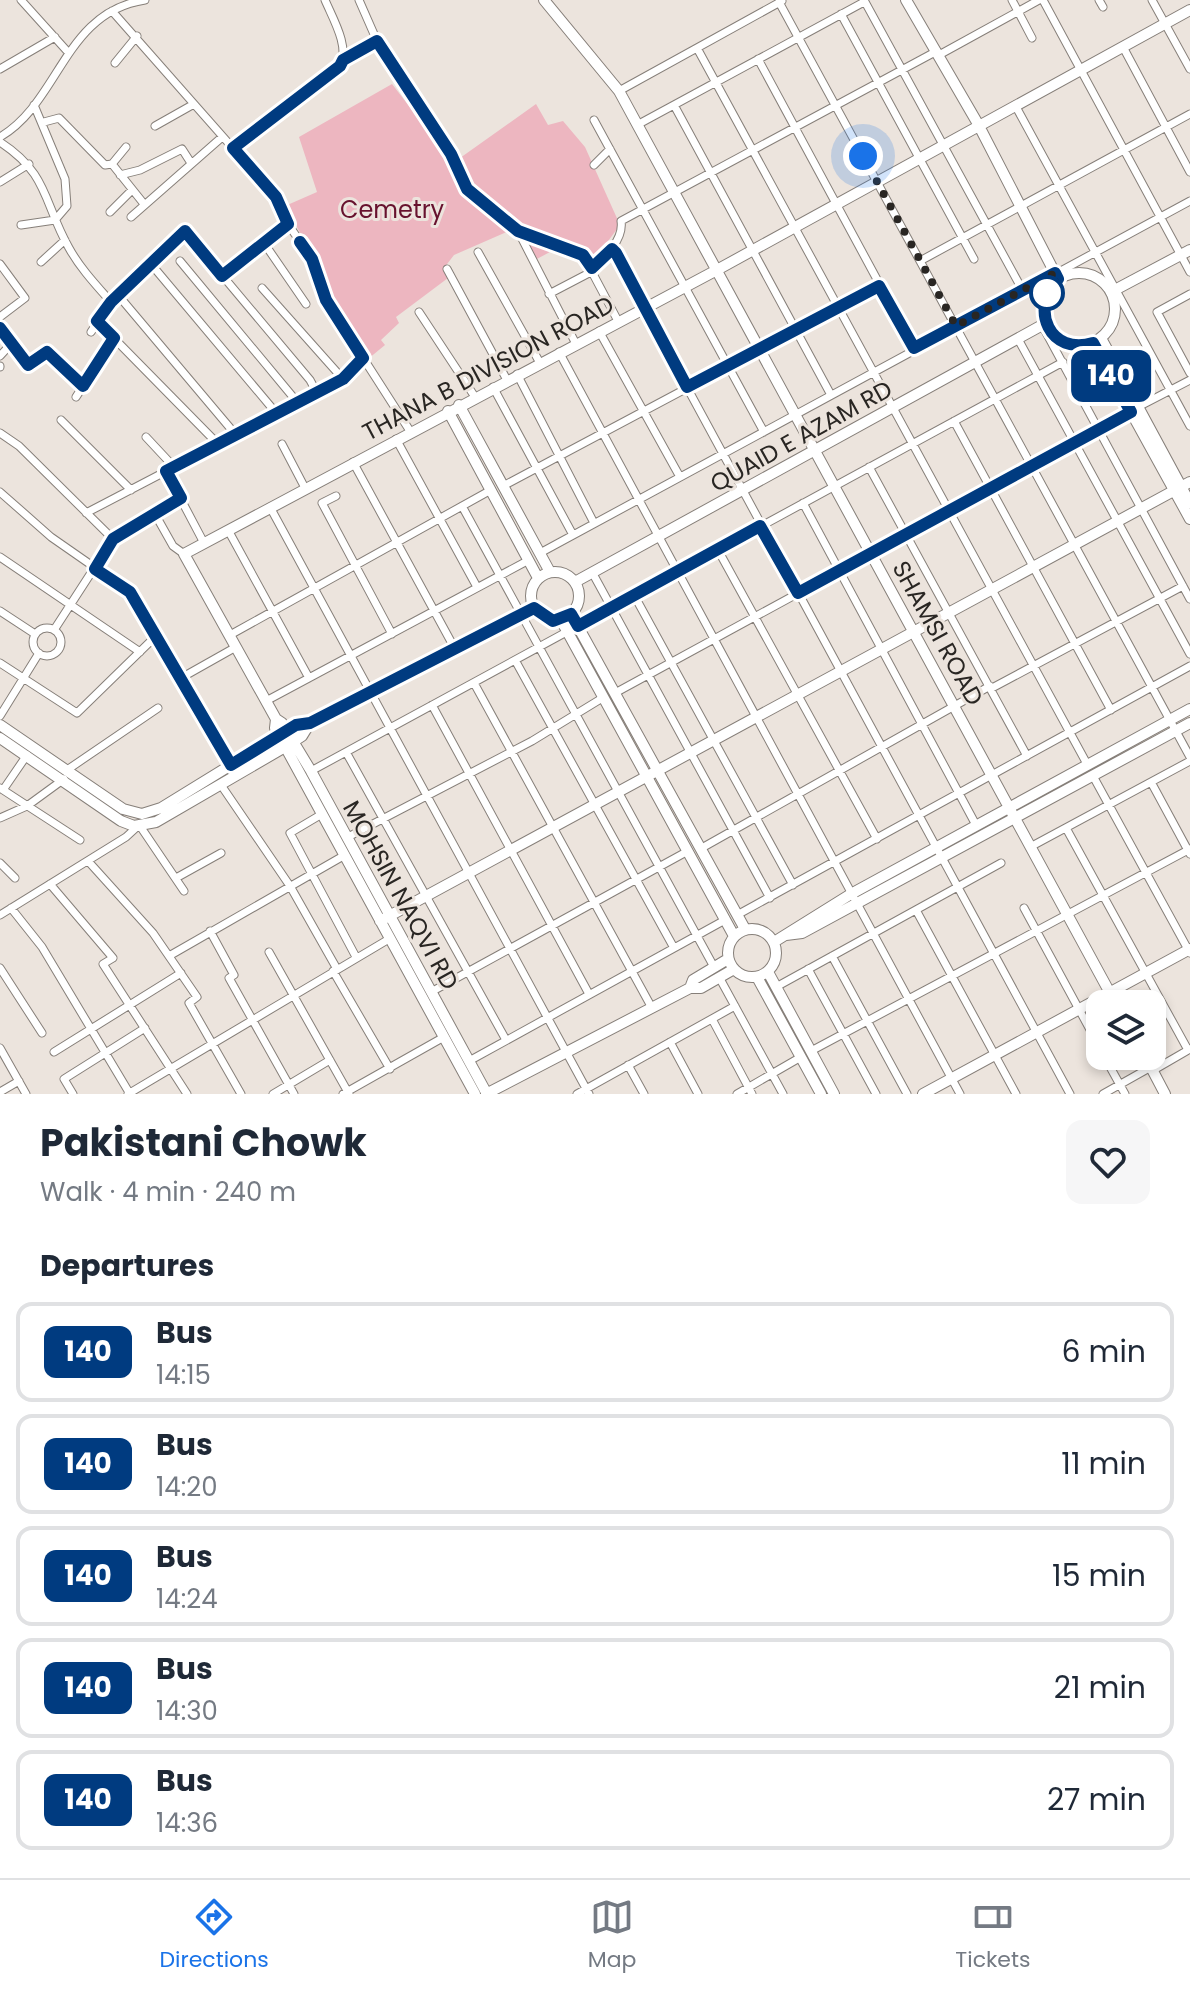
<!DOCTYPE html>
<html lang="en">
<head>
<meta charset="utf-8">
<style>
  body { margin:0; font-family:Poppins,sans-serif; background:#f6f6f7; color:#1f2937; height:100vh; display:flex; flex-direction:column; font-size:30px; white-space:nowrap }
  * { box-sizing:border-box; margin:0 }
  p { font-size:26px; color:#747a83 }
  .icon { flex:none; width:44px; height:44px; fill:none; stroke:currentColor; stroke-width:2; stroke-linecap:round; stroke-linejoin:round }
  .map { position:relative; height:1094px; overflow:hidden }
  .side { display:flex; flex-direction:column; background:#fff; flex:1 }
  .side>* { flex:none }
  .badge { padding:0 16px; border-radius:12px; font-size:28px; line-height:52px }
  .controls { position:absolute; left:1086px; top:990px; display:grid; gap:16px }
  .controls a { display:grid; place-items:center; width:80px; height:80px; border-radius:16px; background:#fff; box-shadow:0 4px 12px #0003; font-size:40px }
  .you { position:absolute; width:40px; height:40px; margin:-20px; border:6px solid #fff; border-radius:50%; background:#1a73e8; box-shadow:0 0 0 12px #1a73e833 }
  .map>.badge { position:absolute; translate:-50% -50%; box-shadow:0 0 0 4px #fff }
  h2 { padding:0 40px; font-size:30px; line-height:72px }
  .round { display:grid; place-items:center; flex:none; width:84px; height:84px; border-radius:16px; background:#f6f6f7 }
  .overview { display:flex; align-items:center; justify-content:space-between; height:136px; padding:0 40px }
  h1 { font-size:38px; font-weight:700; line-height:60px }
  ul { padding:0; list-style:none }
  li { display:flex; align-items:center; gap:24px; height:100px; margin:0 16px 12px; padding:0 24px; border:4px solid #e0e1e3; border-radius:16px }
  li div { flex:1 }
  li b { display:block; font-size:30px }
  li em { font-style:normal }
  li .badge { min-width:88px; font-weight:700; text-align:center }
  .tabs { display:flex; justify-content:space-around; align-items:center; height:112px; border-top:2px solid #e0e1e3; background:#fff; font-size:22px; color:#747a83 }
  .tabs a { display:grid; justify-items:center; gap:4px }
  .tabs .selected { color:#1a73e8 }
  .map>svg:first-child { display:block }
  .green { fill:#edb6c0 }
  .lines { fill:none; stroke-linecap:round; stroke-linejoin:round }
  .street-casing { stroke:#867f79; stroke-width:9 }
  .secondary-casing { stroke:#867f79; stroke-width:12 }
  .street { stroke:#fff; stroke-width:7 }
  .secondary { stroke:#fff; stroke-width:10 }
  .line-casing { stroke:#fff; stroke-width:18 }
  .line { stroke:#003b80; stroke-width:12 }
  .walk { stroke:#292623; stroke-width:8; stroke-dasharray:0 14.4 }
  .stop-dot { fill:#fff; stroke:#003b80; stroke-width:4 }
  .labels { text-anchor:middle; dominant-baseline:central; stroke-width:6; stroke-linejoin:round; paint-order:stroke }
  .park-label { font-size:24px; fill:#67122e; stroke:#ece4dd }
  .street-label { font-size:24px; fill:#292623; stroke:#ece4dd }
</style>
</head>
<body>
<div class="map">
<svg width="1190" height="1094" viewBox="0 0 1190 1094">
  <rect width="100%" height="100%" fill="#ece4dd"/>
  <!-- green -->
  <path class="green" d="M392 84 453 163 536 104 548 125 563 121 585 147 620 225 594 260 563 245 535 260 518 227 454 255 444 268 448 278 396 317 399 323 381 340 385 345 368 359 328 299 315 259 285 206 317 192 299 137Z"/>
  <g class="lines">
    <defs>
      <path id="street" d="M21 0 67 51
        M359 0 377 41 451 154 467 189 518 231 576 344
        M864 0 1023 291
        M1012 0 1032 38
        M1043 0 1190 272
        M1099 0 1103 7
        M1152 0 1190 69
        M779 2 1190 757
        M112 11 276 197 288 224 312 259 326 300 410 431
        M841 14 974 259
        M1123 47 1190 172
        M697 48 1087 764
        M939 55 1039 0
        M758 59 914 348
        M343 60 377 41
        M115 63 137 36
        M0 69 55 37
        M619 91 782 1
        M674 105 831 395
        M1015 105 1190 426
        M594 120 764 432
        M44 122 59 118 105 165 112 164 144 204
        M637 125 864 2
        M155 126 194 104
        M0 137C60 102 64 12 145 0
        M0 142C49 174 43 202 69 248 80 268 96 285 111 302
        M233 148 340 66C350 47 333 19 325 0
        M112 164 126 147
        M594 165 610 149
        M120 175 140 170 182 149 191 163
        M0 182 29 164
        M110 212 132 190
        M131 217 221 138
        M21 225 55 220 67 206 65 179 34 105
        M518 231 583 255 618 321
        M264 243 306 304
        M612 249 1070 1094
        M478 252 540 363
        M180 261 298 403
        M920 261 1190 114
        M41 262 65 240
        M0 264 25 298 0 317
        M151 264 277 414
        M592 268C605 258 624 239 621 221L937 51
        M447 269 507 380
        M222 276 288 224
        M262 288 343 379
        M549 294 593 271
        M1190 294 1157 312 1190 373
        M118 295 236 435
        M419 312 475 397
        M97 321 218 444
        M1042 325 1190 599
        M0 328 28 365 47 352 83 386
        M599 331 680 477
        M91 332 111 302 185 231 310 380 317 393
        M1018 339 1190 654
        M559 352 960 1094
        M0 356 12 343
        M0 366V367
        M517 374 594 523
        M493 387 573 535
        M76 397 114 338
        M1138 407 1190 380
        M61 420 131 490
        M954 421 1111 710
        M0 433 19 446 113 539
        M146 437 174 467
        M396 439 477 587
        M282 444 305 488
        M353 462 455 649
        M869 467 1027 756
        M166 471 204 543
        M503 486 879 286
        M0 492 51 537 130 592 231 765
        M336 496 322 503 392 634
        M803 503 976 825
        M462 506 714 967
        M270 507 589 1094
        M86 513 343 379 363 358
        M155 514 173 546 184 554
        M228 530 309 678
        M718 550 877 839
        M540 553 1190 201
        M0 557 140 652
        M592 572 770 898
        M634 595 793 885
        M0 611 35 634
        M33 642a14 14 0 1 1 28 0a14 14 0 1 1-28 0Z
        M54 630 113 539 181 498
        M230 635 491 490
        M515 660 674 948
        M0 663 77 713 157 635
        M181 678 236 647
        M474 683 652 1008
        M992 688 1183 586
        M615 693 1131 412
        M266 701 529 560
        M432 705 589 994
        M0 716 39 653
        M346 752 506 1040
        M67 770 158 708
        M311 771 1063 362
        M1093 776 1190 953
        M1151 782 1190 854
        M221 785 290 886 337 969
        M0 788 80 840
        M3 790 27 755
        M322 814 290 833 356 957
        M0 818 27 806 64 779
        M140 826 184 891
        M1066 828 1188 1050
        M348 837 532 741 604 697
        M1032 846 1190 761
        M700 849 990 686
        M88 861 153 933 197 997 189 1003 241 1094
        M0 863 15 878
        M176 878 221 853
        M50 884 113 958 103 964 187 1094
        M11 908 42 947 130 1094
        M1024 908 1100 1048
        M916 910 1016 1094
        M0 915 126 837 138 826
        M737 915 1190 666
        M210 931 234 975 229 978 294 1094
        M269 952 349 1094
        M169 956 345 855
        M832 956 907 1094
        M0 968 42 1033
        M808 969 876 1094
        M333 971 390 1069
        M719 977 783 1094
        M776 987 1001 863
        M431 992 688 851
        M712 1019 752 1094
        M670 1042 698 1094
        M0 1048 26 1094
        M811 1051 1190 849
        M54 1052 181 973
        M1104 1056 1125 1094
        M469 1061 725 920
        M628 1065 644 1094
        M1152 1071 1190 1049
        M0 1092 19 1081
        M73 1094 64 1079 145 1028
        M128 1094 389 939
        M273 1094 330 1060
        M343 1094 444 1037
        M577 1094 735 1006
        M737 1094 801 1057
        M1103 1094 1151 1067"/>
      <path id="secondary" d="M544 0 619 91 1116 1004
        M906 0 978 124 1058 279
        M1043 309a36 36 0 1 1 72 0a36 36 0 1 1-72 0Z
        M1111 292 1190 250
        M1101 338 1190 503
        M1093 343 1190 519
        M459 405 550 572
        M448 411 538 578
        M531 596a24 24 0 1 1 48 0a24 24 0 1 1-48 0Z
        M575 582 1046 323
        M571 614 745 929
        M561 620 734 936
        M276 719 275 728 475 1094
        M0 725 123 809 142 814 161 808 296 725 310 723 534 608
        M0 738 121 821 134 826 156 822 285 747 302 736 310 723
        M380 921 1190 482
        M728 953a24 24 0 1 1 48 0a24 24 0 1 1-48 0Z
        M786 935 802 933 1190 723
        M774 942 851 894 1190 709
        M768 972 834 1094
        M757 977 821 1094
        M690 988 693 980 728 959
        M1145 1056 1165 1094
        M486 1094 690 988H701L734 969
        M487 1094 311 771 282 723 276 719 184 554 715 271 1190 10
        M923 1094 1190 949"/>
    </defs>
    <!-- street casing -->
    <use href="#street" class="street-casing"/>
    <!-- secondary casing -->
    <use href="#secondary" class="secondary-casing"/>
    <!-- street -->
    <use href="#street" class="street"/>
    <!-- secondary -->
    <use href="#secondary" class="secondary"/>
  </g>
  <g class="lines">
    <defs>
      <path id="line" d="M0 328 28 365 47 352 83 386 114 338 97 321 111 302 185 231 222 276 288 224 276 197 233 148 340 66 343 60 377 41 451 154 467 189 518 231 583 255 592 268 612 249 616 253 687 387 879 286 914 348 1055 273 1058 279C1029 309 1050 356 1093 343L1131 412 798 593 760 526 578 626 571 614 553 621 534 608 310 723 296 725 231 765 130 592 95 569 113 539 181 498 166 471 343 379 363 358 326 300 312 259 300 242"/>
    </defs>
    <!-- line casing -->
    <use href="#line" class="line-casing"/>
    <!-- line -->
    <use href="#line" class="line"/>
    <!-- walk -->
    <path class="walk" d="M863 156 956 326 1055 273 1058 279 1047 293"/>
  </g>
  <!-- markers -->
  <circle class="stop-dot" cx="1047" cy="293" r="16"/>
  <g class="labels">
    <!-- park labels -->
    <g class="park-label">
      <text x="392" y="209">Cemetry</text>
    </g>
    <!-- street labels -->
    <g class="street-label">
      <text transform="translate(488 368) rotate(-28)">THANA B DIVISION ROAD</text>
      <text transform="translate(801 436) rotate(-29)">QUAID E AZAM RD</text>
      <text transform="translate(938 633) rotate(61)">SHAMSI ROAD</text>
      <text transform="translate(401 895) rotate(61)">MOHSIN NAQVI RD</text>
    </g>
  </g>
</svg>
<div class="controls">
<a><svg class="icon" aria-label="layers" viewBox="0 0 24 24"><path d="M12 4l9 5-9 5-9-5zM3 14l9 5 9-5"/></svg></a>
</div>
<div class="you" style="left:863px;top:156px"></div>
<b class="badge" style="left:1111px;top:376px;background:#003b80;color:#fff">140</b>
</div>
<section class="side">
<div class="overview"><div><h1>Pakistani Chowk</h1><p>Walk · 4 min · 240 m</p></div><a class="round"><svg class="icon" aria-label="heart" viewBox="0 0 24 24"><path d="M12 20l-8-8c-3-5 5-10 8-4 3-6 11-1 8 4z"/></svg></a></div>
<h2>Departures</h2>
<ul>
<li><span class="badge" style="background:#003b80;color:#fff">140</span><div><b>Bus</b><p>14:15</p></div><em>6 min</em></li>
<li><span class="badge" style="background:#003b80;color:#fff">140</span><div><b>Bus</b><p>14:20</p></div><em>11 min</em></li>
<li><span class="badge" style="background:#003b80;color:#fff">140</span><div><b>Bus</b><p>14:24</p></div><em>15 min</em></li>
<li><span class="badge" style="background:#003b80;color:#fff">140</span><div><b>Bus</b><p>14:30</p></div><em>21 min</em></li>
<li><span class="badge" style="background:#003b80;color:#fff">140</span><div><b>Bus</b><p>14:36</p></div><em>27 min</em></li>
</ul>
</section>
<nav class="tabs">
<a class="selected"><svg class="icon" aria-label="directions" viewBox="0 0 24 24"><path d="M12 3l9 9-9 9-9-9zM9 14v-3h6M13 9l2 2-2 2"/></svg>Directions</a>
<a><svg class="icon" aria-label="map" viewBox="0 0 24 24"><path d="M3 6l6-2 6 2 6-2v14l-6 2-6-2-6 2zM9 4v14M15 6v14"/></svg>Map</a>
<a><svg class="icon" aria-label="tickets" viewBox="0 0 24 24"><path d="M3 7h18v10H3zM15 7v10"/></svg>Tickets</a>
</nav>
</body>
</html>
